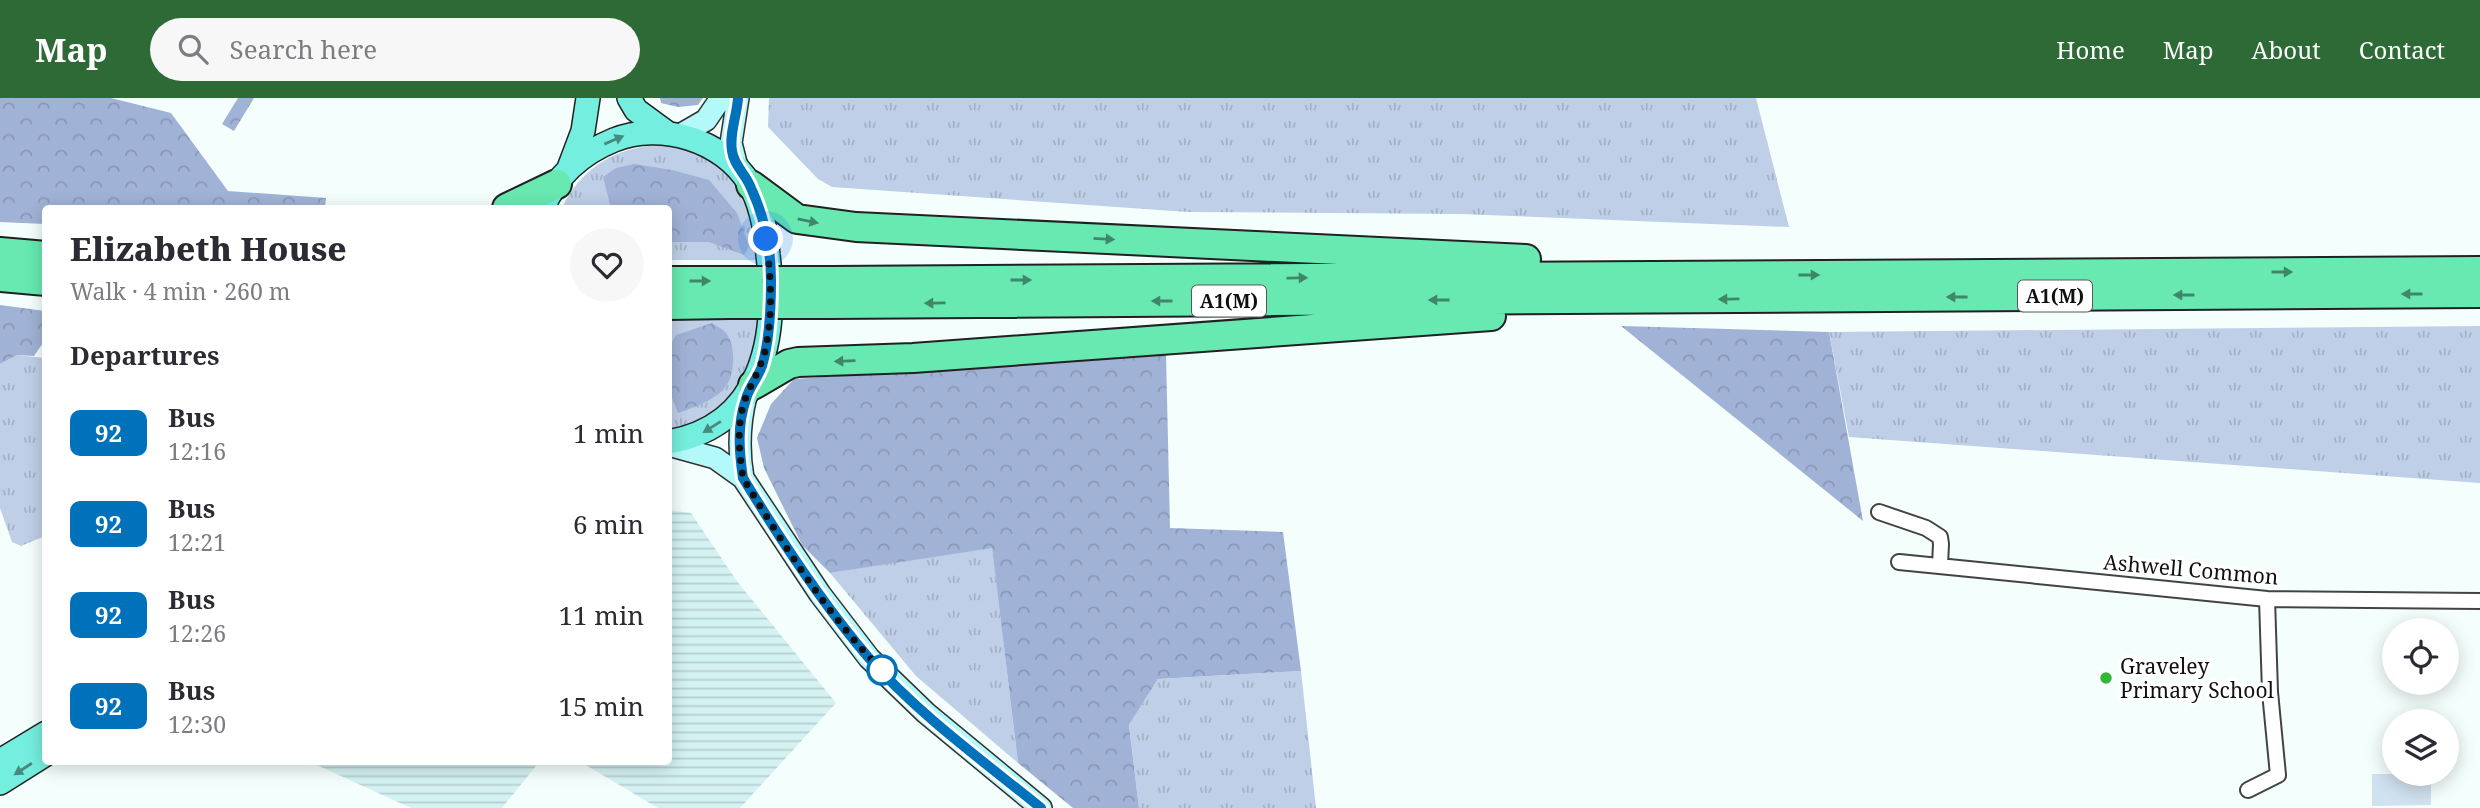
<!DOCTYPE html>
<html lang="en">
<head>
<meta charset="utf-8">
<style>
  body { margin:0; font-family:"Noto Serif",serif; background:#f7f7f7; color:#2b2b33; height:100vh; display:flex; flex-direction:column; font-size:26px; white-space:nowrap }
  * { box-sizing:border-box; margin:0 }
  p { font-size:23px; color:#7c7c81 }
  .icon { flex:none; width:38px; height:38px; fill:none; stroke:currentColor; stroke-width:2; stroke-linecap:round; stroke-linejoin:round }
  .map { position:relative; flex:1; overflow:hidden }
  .details { position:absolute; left:42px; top:107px; width:630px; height:560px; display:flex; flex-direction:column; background:#fff; border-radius:7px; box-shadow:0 4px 18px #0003 }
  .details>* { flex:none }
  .badge { padding:0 14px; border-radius:10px; font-size:24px; line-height:46px }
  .buttons { position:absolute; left:2382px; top:520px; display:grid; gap:14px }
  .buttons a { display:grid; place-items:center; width:77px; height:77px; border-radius:50%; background:#fff; box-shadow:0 4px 18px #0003; font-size:35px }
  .you { position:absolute; width:35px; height:35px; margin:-18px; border:5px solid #fff; border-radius:50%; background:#1a73e8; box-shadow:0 0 0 10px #1a73e833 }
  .map>.badge { position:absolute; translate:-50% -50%; box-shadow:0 0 0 4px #fff }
  h2 { padding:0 28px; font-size:26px; line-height:63px }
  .round { display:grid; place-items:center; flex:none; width:74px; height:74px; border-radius:37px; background:#f7f7f7 }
  .overview { display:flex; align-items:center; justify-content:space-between; height:119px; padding:0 28px }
  h1 { font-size:33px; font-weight:800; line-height:52px }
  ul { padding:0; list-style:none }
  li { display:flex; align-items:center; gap:21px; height:91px; padding:0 28px }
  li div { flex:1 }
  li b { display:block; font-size:26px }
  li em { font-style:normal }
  li .badge { min-width:77px; font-weight:700; text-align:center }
  header { display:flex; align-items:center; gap:42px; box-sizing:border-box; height:98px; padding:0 35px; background:#2e6a36; color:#fff }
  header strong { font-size:33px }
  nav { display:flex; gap:38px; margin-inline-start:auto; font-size:24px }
  .search { width:490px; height:63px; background:#f7f7f7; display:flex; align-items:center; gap:18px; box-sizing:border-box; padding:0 24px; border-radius:38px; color:#7c7c81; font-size:26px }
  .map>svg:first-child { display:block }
  .farmland { fill:url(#farmland-rules) }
  .grass { fill:url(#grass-tufts) }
  .forest { fill:url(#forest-crowns) }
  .pitch { fill:#d0e1ef }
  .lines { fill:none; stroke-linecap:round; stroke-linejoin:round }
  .street-casing { stroke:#434343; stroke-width:18 }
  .secondary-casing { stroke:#323232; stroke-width:24 }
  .primary-casing { stroke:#212121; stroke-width:26 }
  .highway-casing { stroke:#212121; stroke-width:32 }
  .street { stroke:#fff; stroke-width:14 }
  .secondary { stroke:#b4f9f9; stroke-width:21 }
  .primary { stroke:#74eede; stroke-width:23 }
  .highway { stroke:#67e9b1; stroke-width:28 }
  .highway-bridge-casing { stroke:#212121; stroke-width:32; stroke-linecap:butt }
  .highway-bridge { stroke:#67e9b1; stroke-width:28 }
  .oneway { fill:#478a81 }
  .oneway2 { fill:#408769 }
  .line-casing { stroke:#fff; stroke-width:16 }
  .line { stroke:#0072bc; stroke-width:10 }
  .walk { stroke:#101010; stroke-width:7; stroke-dasharray:0 12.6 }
  .stop-dot { fill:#fff; stroke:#0072bc; stroke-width:3.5 }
  .poi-dot { fill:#32b63a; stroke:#fff; stroke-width:2.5 }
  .labels { text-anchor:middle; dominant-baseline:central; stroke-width:7; stroke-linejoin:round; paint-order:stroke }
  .shield { fill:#fff; stroke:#585858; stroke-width:2 }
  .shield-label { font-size:19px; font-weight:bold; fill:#101010 }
  .street-label { font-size:21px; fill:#101010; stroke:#fff }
  .poi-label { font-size:21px; fill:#101010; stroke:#fff; text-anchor:start }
</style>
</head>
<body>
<header>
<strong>Map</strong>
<div class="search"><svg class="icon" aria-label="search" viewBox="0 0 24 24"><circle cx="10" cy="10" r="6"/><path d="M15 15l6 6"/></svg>Search here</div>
<nav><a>Home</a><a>Map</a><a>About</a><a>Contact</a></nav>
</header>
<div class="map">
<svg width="2480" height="710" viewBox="0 0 2480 710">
  <defs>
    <pattern id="farmland-rules" width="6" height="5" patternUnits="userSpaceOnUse" patternTransform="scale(1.75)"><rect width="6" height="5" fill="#d5f2f3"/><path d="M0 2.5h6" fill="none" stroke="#b6cecf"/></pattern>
    <pattern id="grass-tufts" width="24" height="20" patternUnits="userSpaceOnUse" patternTransform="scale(1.75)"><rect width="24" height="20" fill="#bfcfe7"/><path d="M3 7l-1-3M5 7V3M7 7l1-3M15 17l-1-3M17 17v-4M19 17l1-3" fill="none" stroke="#a3b1c5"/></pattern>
    <pattern id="forest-crowns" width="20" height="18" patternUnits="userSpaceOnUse" patternTransform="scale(1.75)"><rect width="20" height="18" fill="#a0b2d6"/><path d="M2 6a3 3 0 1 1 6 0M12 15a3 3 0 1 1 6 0" fill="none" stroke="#8998b7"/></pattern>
  </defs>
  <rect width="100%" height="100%" fill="#f4fefd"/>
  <!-- farmland -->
  <path class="farmland" d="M669 412 691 415 736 482 836 605 740 710H658L579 663H668Z
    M308 663H540L502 710H411Z"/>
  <!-- grass -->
  <path class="grass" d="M769 0H1756L1789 129 1461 116 1188 114 832 89 818 81 768 29Z
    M662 47C695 51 730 66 746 97 753 111 757 145 762 162H669L668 110H562C581 69 618 48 662 47Z
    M669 216H762L754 262 734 298 702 323 669 334Z
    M2480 228V385L1849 339 1829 234Z
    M17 257 45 260V438L21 448 12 444 0 410V266Z
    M992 449 1018 665 916 578 830 475Z
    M1301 573 1316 710H1139L1129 627 1158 581Z"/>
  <!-- forest -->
  <path class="forest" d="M0 0H111L171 15 228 93 326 100 325 110H46L45 126 0 124Z
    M238 0H254L234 33 222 26Z
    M660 0H703L698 7 678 9 661 5Z
    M634 66 672 72 709 82 737 115 749 148 744 157 709 144H669L668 110H611L603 79 616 70Z
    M0 207 45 213V245H43L34 258 17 257 0 266Z
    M712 225C716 228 723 231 726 235 737 249 735 280 723 292 712 303 693 310 678 315L669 292V249L676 237Z
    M1621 228 1829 234 1863 423Z
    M1166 256 1170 430 1283 434 1301 573 1158 581 1129 627 1139 710H1073L1018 665 992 450 830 475 802 447 764 370 757 340 771 306 794 281Z"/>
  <!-- pitch -->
  <path class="pitch" d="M2372 676H2431V707L2372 708Z"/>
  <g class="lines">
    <defs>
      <path id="street" d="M1879 414 1926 430 1940 439 1941 446 1940 467
        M1899 464 2267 501 2480 503
        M2248 692 2278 677 2270 594 2267 501"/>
      <path id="secondary" d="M680 37 706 22 721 0
        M737 69 731 45 738 0
        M668 347 715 360 743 380 820 496 869 560 926 615 1041 710
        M743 380C738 351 739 326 746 298"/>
      <path id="primary" d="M629 0 636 12 666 34
        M569 70 583 33 588 0
        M543 110C556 78 582 55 614 42 660 23 723 42 749 85 761 105 766 134 768 157 778 239 763 328 668 344
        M0 663 46 635
        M0 685 46 656"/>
      <path id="highway" d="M751 87 797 121 856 129 1526 161
        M507 110 557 86
        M0 154 46 158
        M0 179 46 183
        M668 183H732
        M830 183 2480 173
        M829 206 2480 195
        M668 207 729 206
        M753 287 789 266 798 264 913 260 1491 218"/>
    </defs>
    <!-- street casing -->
    <use href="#street" class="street-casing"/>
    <!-- secondary casing -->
    <use href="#secondary" class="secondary-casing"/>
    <!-- primary casing -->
    <use href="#primary" class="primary-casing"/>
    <!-- highway casing -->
    <use href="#highway" class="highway-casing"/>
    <!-- street -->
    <use href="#street" class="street"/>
    <!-- secondary -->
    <use href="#secondary" class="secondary"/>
    <!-- primary -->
    <use href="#primary" class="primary"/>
    <!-- highway -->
    <use href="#highway" class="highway"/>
    <defs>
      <path id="highway-bridge" d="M732 183H830
        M729 206H829"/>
    </defs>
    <!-- highway-bridge casing -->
    <use href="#highway-bridge" class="highway-bridge-casing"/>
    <!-- highway-bridge -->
    <use href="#highway-bridge" class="highway-bridge"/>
  </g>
  <!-- one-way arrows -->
  <defs><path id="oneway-solid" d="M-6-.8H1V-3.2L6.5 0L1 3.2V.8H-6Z" transform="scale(1.75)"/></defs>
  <g class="oneway">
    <use href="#oneway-solid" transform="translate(614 42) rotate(-23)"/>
    <use href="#oneway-solid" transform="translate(712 329) rotate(148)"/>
    <use href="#oneway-solid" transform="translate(23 671) rotate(147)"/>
  </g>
  <g class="oneway2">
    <use href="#oneway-solid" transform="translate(808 123) rotate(12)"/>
    <use href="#oneway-solid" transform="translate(1104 141) rotate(3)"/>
    <use href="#oneway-solid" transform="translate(2282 174)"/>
    <use href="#oneway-solid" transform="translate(1809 177)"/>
    <use href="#oneway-solid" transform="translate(1297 180) rotate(-1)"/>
    <use href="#oneway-solid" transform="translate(1021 182)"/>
    <use href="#oneway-solid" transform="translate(700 183)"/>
    <use href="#oneway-solid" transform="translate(2412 196) rotate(180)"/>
    <use href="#oneway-solid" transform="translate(2184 197) rotate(180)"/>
    <use href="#oneway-solid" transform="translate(1957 199) rotate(180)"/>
    <use href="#oneway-solid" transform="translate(1729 201) rotate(179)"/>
    <use href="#oneway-solid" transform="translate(1439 202) rotate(180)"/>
    <use href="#oneway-solid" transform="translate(1162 203) rotate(180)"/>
    <use href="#oneway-solid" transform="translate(935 205) rotate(179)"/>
    <use href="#oneway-solid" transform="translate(845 263) rotate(178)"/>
  </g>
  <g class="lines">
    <defs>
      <path id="line" d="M738 0C737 18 729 35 732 53 734 68 746 76 751 90 764 118 771 152 771 183 771 211 770 241 762 268 758 280 749 289 746 301 737 327 739 353 743 380 780 441 821 504 868 559 918 616 982 662 1041 710"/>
    </defs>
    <!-- line casing -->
    <use href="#line" class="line-casing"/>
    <!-- line -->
    <use href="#line" class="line"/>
    <!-- walk -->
    <path class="walk" d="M766 141C771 176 773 214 766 249 762 268 753 282 746 299 736 325 739 353 743 380 785 449 830 522 888 578L882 572"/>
  </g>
  <!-- markers -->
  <circle class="stop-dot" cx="882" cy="572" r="14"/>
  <circle class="poi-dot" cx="2106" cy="580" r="7"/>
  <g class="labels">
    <!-- shield labels -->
    <g class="shield">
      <rect x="2018" y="182.5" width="74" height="31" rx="5"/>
      <rect x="1192" y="187.5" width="74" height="31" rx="5"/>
    </g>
    <g class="shield-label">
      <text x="2055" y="198">A1(M)</text>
      <text x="1229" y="203">A1(M)</text>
    </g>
    <!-- street labels -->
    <g class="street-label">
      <text transform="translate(2191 471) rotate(5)">Ashwell Common</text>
    </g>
    <!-- poi labels -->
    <g class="poi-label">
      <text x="2120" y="568">Graveley<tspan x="2120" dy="24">Primary School</tspan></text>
    </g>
  </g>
</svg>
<div class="buttons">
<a><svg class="icon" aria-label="locate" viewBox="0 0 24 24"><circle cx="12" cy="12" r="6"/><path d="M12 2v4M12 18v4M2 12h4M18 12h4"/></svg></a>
<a><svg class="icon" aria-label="layers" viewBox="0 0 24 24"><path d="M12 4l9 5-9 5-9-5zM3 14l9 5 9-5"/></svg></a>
</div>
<div class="you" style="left:766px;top:141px"></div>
<section class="details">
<div class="overview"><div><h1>Elizabeth House</h1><p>Walk · 4 min · 260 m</p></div><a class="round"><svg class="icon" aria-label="heart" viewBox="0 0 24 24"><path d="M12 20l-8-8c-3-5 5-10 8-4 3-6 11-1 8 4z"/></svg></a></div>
<h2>Departures</h2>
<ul>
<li><span class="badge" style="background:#0072bc;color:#fff">92</span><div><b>Bus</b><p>12:16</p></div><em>1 min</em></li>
<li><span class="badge" style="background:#0072bc;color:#fff">92</span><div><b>Bus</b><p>12:21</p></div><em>6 min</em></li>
<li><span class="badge" style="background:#0072bc;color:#fff">92</span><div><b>Bus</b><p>12:26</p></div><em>11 min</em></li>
<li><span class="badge" style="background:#0072bc;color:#fff">92</span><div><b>Bus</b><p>12:30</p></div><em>15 min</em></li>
</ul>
</section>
</div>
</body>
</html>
